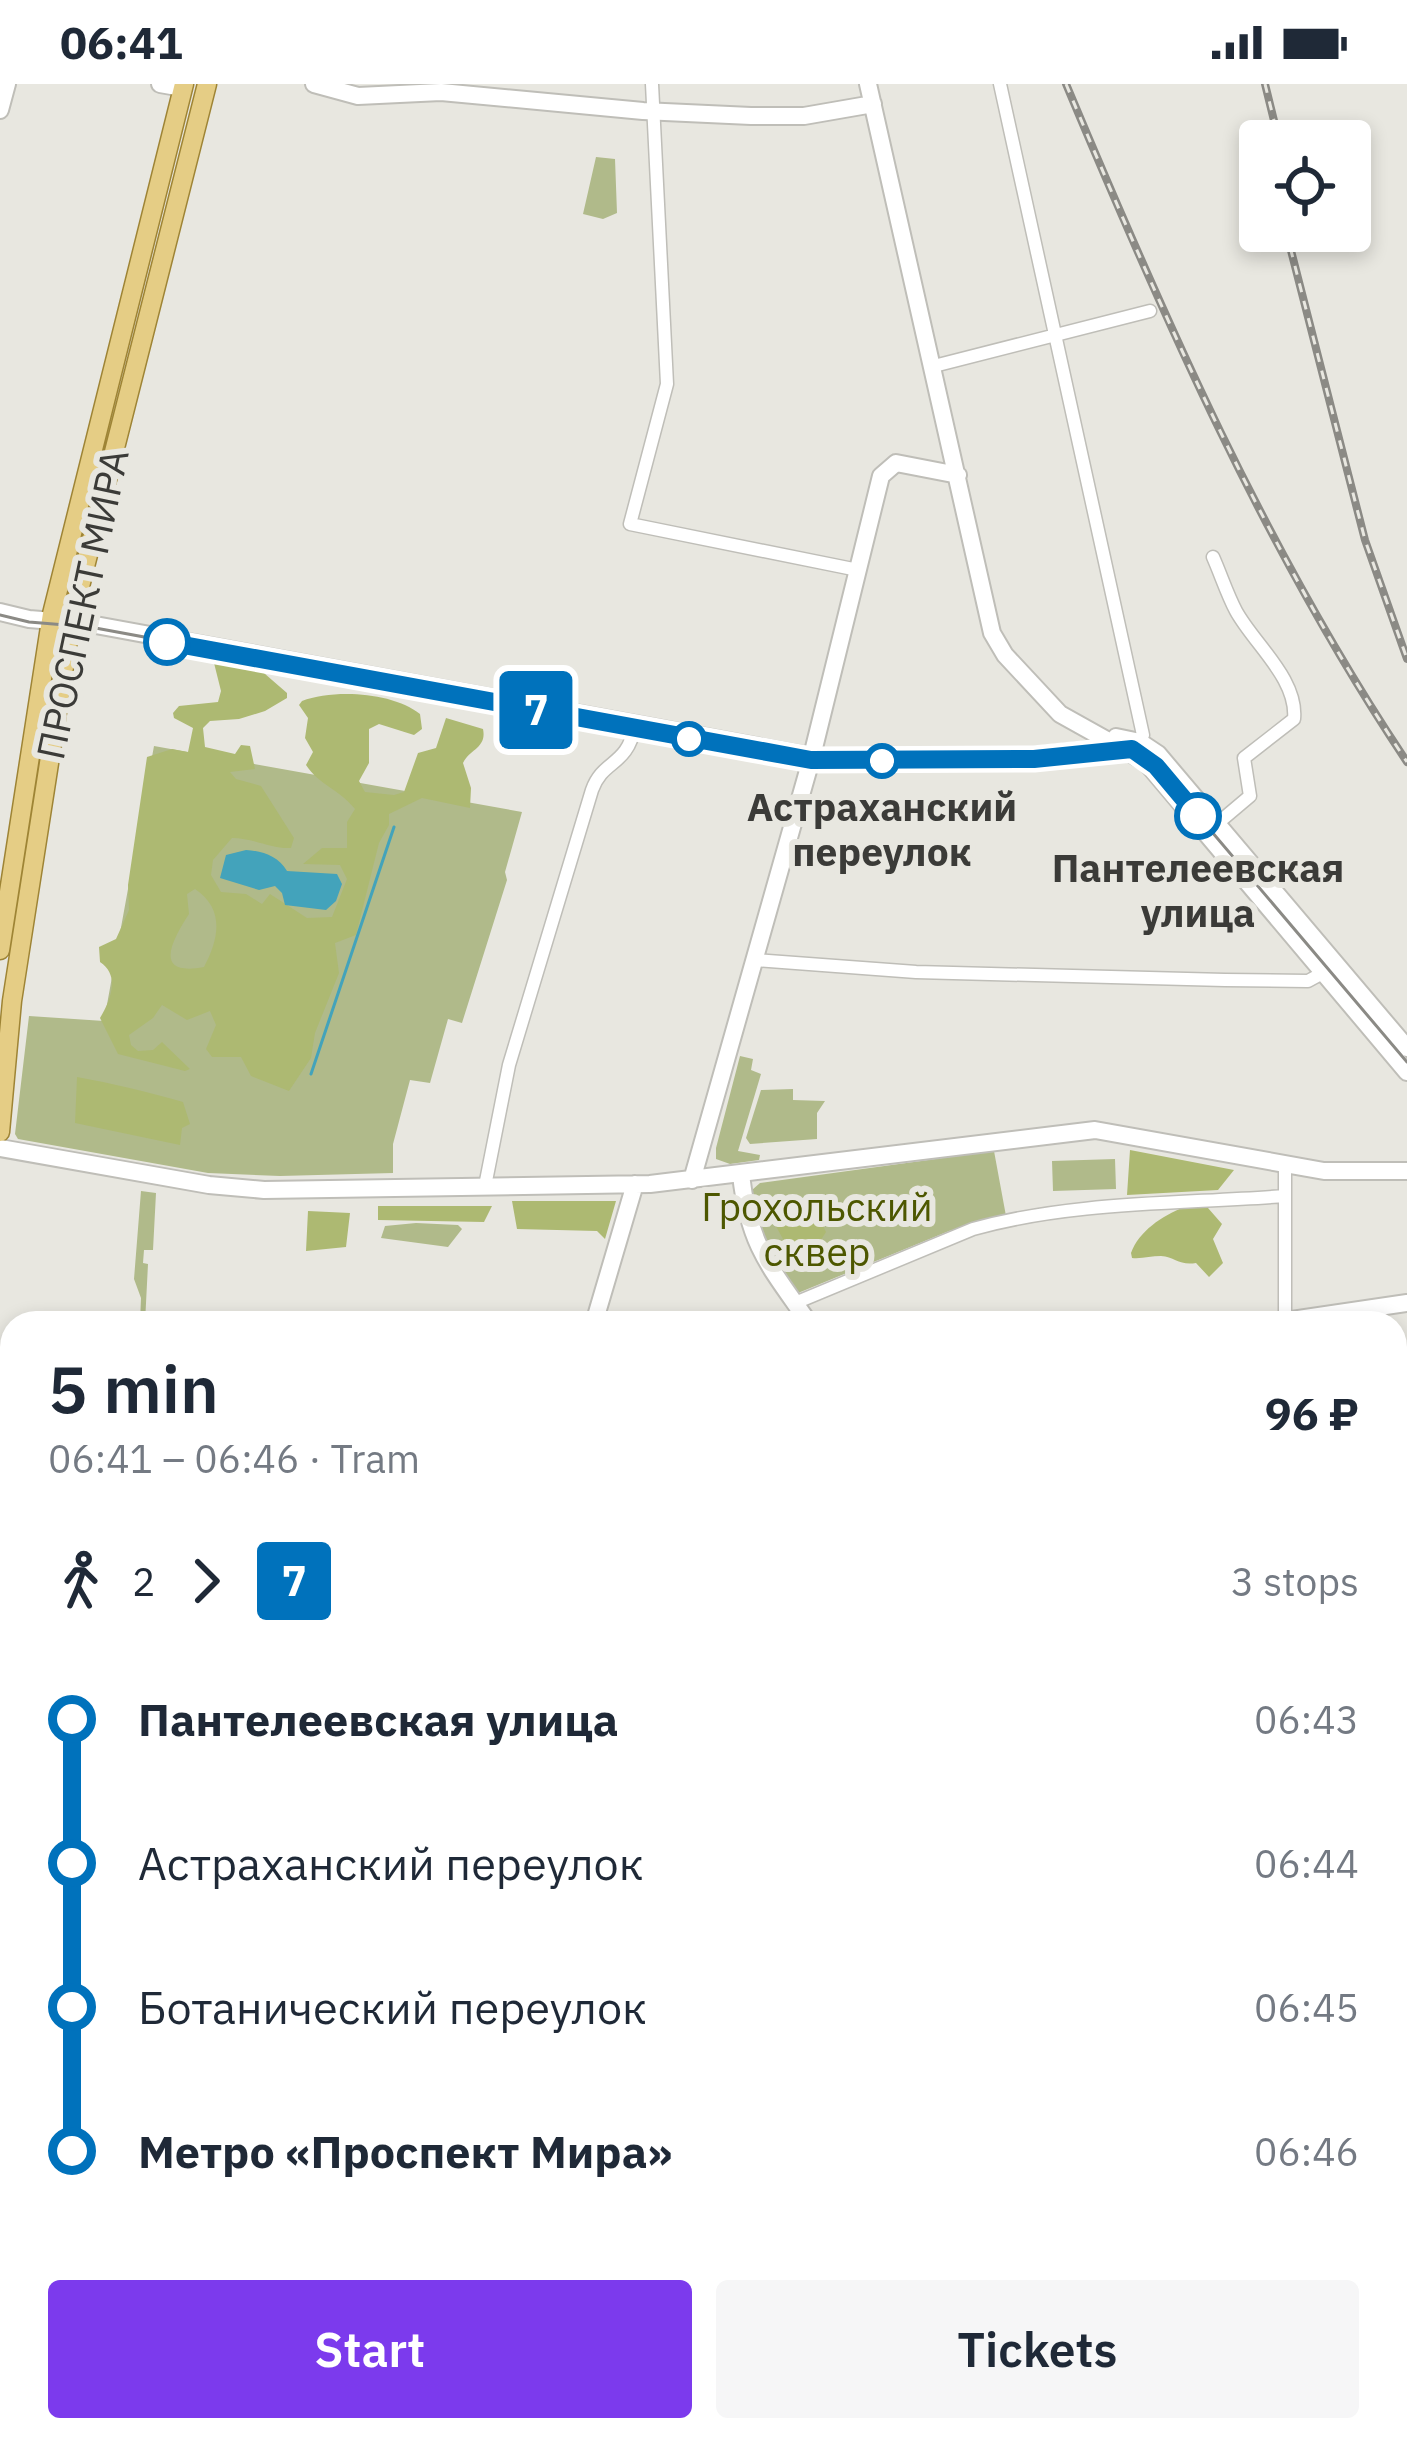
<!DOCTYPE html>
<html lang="en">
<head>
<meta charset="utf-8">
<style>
  body { margin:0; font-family:"IBM Plex Sans",sans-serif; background:#f6f6f7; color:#1f2937; height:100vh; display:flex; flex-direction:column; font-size:45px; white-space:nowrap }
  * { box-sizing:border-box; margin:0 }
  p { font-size:39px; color:#747a83 }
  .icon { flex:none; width:66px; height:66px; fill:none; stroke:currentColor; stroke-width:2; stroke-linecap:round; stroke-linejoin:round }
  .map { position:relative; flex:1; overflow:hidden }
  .panel { position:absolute; left:0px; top:1227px; width:1407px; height:1131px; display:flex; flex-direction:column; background:#fff; border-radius:36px 36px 0 0; box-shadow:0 6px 18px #0003 }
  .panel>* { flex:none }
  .badge { padding:0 24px; border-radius:9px; font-size:42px; line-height:78px }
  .fabs { position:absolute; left:1239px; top:36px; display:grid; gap:24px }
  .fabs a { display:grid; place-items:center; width:132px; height:132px; border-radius:12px; background:#fff; box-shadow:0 6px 18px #0003; font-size:60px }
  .map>.badge { position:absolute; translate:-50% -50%; box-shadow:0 0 0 6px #fff }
  .legs { display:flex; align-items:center; gap:18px; height:132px; padding:0 48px; font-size:39px }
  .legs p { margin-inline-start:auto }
  .head { display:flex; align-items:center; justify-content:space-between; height:204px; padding:0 48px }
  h1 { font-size:66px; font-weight:600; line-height:90px }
  .cta { display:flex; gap:24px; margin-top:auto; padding:24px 48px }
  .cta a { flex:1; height:138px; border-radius:12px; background:#7c3aed; color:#fff; font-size:48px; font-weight:600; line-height:138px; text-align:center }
  .cta a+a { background:#f6f6f7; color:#1f2937 }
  ul { padding:0 48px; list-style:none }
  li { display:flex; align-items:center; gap:42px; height:144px; font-size:45px }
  li i { display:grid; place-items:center; width:18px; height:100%; margin:0 15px; background:currentColor }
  li i::after { content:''; width:30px; height:30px; margin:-15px; border:9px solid; border-radius:50%; background:#fff }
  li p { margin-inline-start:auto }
  li:first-child i { background:linear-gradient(#0000 50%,currentColor 0) }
  li:last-child i { background:linear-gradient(currentColor 50%,#0000 0) }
  .status { display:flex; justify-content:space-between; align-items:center; height:84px; padding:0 60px; background:#fff; direction:ltr }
  .status svg { height:33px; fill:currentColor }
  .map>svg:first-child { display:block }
  .green { fill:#b0ba8a }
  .forest { fill:#adb972; fill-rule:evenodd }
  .water { fill:#43a3bb }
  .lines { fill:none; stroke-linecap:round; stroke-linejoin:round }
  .stream { stroke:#43a3bb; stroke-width:3 }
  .street-casing { stroke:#bfbeb8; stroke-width:15 }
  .secondary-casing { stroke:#bfbeb8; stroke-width:20 }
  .primary-casing { stroke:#9e8435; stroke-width:21 }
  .street { stroke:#fff; stroke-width:12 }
  .secondary { stroke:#fff; stroke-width:16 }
  .primary { stroke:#e5cd85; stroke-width:18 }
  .tram { stroke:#8b8a85; stroke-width:3 }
  .rail-casing { stroke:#8b8a85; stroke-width:8 }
  .rail { stroke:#e8e7e0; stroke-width:3; stroke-dasharray:9; stroke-linecap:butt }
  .line-1-casing { stroke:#fff; stroke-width:27 }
  .line-1 { stroke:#0072bc; stroke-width:18 }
  .stop-1-dot { fill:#fff; stroke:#0072bc; stroke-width:6 }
  .labels { text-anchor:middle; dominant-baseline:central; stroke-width:12; stroke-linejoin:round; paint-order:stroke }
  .street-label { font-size:39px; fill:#3b3b38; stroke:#e8e7e0 }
  .stop-label { font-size:39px; font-weight:bold; fill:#3b3b38; stroke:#e8e7e0 }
  .park-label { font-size:39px; fill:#4d5700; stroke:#e8e7e0 }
</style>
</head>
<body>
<div class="status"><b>06:41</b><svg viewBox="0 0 49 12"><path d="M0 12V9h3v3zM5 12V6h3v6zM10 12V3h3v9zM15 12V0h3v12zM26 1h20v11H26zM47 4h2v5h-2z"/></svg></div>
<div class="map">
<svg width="1407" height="2356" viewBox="0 0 1407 2356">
  <rect width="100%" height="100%" fill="#e8e7e0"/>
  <!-- green -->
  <path class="green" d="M596 73 615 75 617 129 603 135 583 130Z
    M154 662 522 728 505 788 507 796 462 939 448 935 430 999 410 996 393 1060V1089L280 1092 208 1089 18 1055 15 1050 29 932 104 937Z
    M740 972 753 975 751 986 761 990 738 1067 760 1071 759 1076 730 1080 716 1075V1064Z
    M793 1005V1016L825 1017 817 1029V1055L750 1060 746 1054 761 1006Z
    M994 1067 1006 1132 949 1147 798 1209 762 1160 752 1112V1106L760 1099Z
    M1115 1075 1116 1105 1053 1107 1052 1077Z
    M141 1107 156 1109 153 1166H144L143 1179 148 1180 145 1239H140L141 1214 134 1195Z
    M416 1139 458 1141 462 1145 448 1163 381 1154 385 1142Z"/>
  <!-- forest -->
  <path class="forest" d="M220 576 257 583 287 609V614L265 627 239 635 210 637 203 644 205 663 235 670 241 661 250 662 255 685 230 688 236 695 261 702 294 754 291 764C271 765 253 754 232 754L213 776 211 791 221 808 246 810 262 820 270 810 307 834 332 833 347 795 340 781 303 780 322 764H347V738L355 725C339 705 319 701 306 681L313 668 305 654 308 634 299 621 302 617C334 605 392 608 420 630L422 645 414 651 379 640 369 645V679L359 697 365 708 394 711 404 708 418 669 436 664 446 634 483 645C487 664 470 665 463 679L471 704 470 724 422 714 389 730V741L379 759 356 851 335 859 339 889 315 949 311 974 289 1007 251 992 241 973H212L206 965 216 941 210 927 187 936 162 921 153 934 129 951 131 961 138 967 153 966 162 958 190 985 185 987 118 970 100 934C110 917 121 892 100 878L99 863 116 855 129 826 128 801 147 673 172 665 188 668 193 644 174 634 173 629 179 622 218 618 221 607 214 579ZM195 805C225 825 219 855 204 883 151 893 173 855 189 830L187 810Z
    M77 993C111 999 148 1008 183 1018L190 1040 182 1044 180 1061 75 1039Z
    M1130 1066 1234 1086 1218 1106 1127 1111Z
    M806 1115 811 1116 826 1148 807 1178 797 1180 768 1128 779 1119Z
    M512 1117H616L605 1155 597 1147 517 1145Z
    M378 1122H492L484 1138 378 1136Z
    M1184 1123 1208 1124 1222 1140 1213 1155 1223 1179 1209 1193 1196 1179C1180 1182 1175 1173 1161 1172 1151 1172 1142 1175 1132 1174L1131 1169C1139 1147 1162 1132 1184 1123Z
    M308 1127 350 1129 346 1163 306 1167Z"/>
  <!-- water -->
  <path class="water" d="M246 766C263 767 278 772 287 787L337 790 342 800 336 817 326 826 285 821 282 809 275 802 259 806 220 794 226 771Z"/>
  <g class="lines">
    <!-- stream -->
    <path class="stream" d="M311 990 394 743"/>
    <defs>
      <path id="street" d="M652 0 667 300 630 440 858 486
        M1000 0 1143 651 1134 661
        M934 282 1150 227
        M1213 473C1221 491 1227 510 1236 527 1254 560 1298 595 1294 635L1244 674 1250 712 1218 739
        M754 876 916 888 1225 896 1308 897 1330 885
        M1285 1081V1237
        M485 1102 509 981 592 706C603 675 627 683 635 642
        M795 1219 973 1145C1073 1117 1183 1120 1285 1112
        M1395 1962 1407 1971
        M0 1982H12
        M0 2070 12 2071
        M0 2174 12 2176
        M0 2281 12 2282
        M604 2346 624 2356
        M726 2356 736 2346"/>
      <path id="secondary" d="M160 0 183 4
        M314 0 358 12 441 8 643 27 751 32H804L873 20
        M868 0 992 549 1005 571 1060 630 1146 678 1407 988
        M0 26 7 0
        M0 528 29 535 90 540 820 674 1034 672 1119 663
        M1116 653 1140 658 1158 670 1407 964
        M0 1064 209 1101 264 1106 650 1100 1095 1046 1324 1087H1407
        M741 1091C749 1162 770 1183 809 1239
        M692 1096 811 676 881 392 896 379 958 391
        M594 1239 635 1100
        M1270 1239 1407 1219
        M1395 1787 1407 1773
        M349 2356 351 2346
        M918 2356 928 2346
        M951 2356 960 2346"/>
      <path id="primary" d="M0 866 52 530 184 0
        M0 1048 12 917 71 538 207 0
        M1395 1745 1407 1730
        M0 1793 12 1797
        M0 1816 12 1818
        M0 1843 12 1846
        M1395 2167 1407 2152
        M1217 2346 1236 2356
        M1282 2346 1305 2356"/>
    </defs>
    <!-- street casing -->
    <use href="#street" class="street-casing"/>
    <!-- secondary casing -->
    <use href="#secondary" class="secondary-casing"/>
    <!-- primary casing -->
    <use href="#primary" class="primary-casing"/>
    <!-- street -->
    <use href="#street" class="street"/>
    <!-- secondary -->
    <use href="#secondary" class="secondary"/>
    <!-- primary -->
    <use href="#primary" class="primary"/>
    <!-- tram -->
    <path class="tram" d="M0 531 29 538 90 543 811 676 1034 675 1138 667 1156 682 1407 978
      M1395 1771 1407 1756
      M928 2356 937 2346"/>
    <defs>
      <path id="rail" d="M1066 0C1164 234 1266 467 1407 678
        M1265 0 1279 57
        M1286 147 1365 456 1407 575"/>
    </defs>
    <!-- rail casing -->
    <use href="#rail" class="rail-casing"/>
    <!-- rail -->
    <use href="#rail" class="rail"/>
  </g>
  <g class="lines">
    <defs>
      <path id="line-1" d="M167 558 811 676 1034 675 1132 665 1156 682 1198 732"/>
    </defs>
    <!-- line-1 casing -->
    <use href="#line-1" class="line-1-casing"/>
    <!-- line-1 -->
    <use href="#line-1" class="line-1"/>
  </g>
  <!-- markers -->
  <g class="stop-1-dot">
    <circle cx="167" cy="558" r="21"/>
    <circle cx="689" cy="655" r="15"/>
    <circle cx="882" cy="677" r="15"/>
    <circle cx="1198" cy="732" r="21"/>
  </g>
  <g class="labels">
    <!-- street labels -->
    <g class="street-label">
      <text transform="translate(82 520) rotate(-78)">ПРОСПЕКТ МИРА</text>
    </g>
    <!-- stop labels -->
    <g class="stop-label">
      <text x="882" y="722">Астраханский<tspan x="882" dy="45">переулок</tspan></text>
      <text x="1198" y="783">Пантелеевская<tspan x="1198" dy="45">улица</tspan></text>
    </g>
    <!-- park labels -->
    <g class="park-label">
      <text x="817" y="1122">Грохольский<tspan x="817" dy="45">сквер</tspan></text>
    </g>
  </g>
</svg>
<div class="fabs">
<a><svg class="icon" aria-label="locate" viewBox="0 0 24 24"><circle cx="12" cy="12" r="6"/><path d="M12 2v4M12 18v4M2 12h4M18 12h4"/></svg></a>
</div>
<b class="badge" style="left:536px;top:626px;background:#0072bc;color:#fff">7</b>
<section class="panel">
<div class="head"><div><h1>5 min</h1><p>06:41 – 06:46 · Tram</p></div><b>96 ₽</b></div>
<div class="legs"><svg class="icon" aria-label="walk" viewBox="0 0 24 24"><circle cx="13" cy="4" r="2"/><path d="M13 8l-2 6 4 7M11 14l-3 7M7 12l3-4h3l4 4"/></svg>2<svg class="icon" aria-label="forward" viewBox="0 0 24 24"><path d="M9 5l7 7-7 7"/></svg><b class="badge" style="background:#0072bc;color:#fff">7</b><p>3 stops</p></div>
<ul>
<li><i style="color:#0072bc"></i><b>Пантелеевская улица</b><p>06:43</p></li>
<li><i style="color:#0072bc"></i><span>Астраханский переулок</span><p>06:44</p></li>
<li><i style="color:#0072bc"></i><span>Ботанический переулок</span><p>06:45</p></li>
<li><i style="color:#0072bc"></i><b>Метро «Проспект Мира»</b><p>06:46</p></li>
</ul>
<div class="cta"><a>Start</a><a>Tickets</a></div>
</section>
</div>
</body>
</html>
